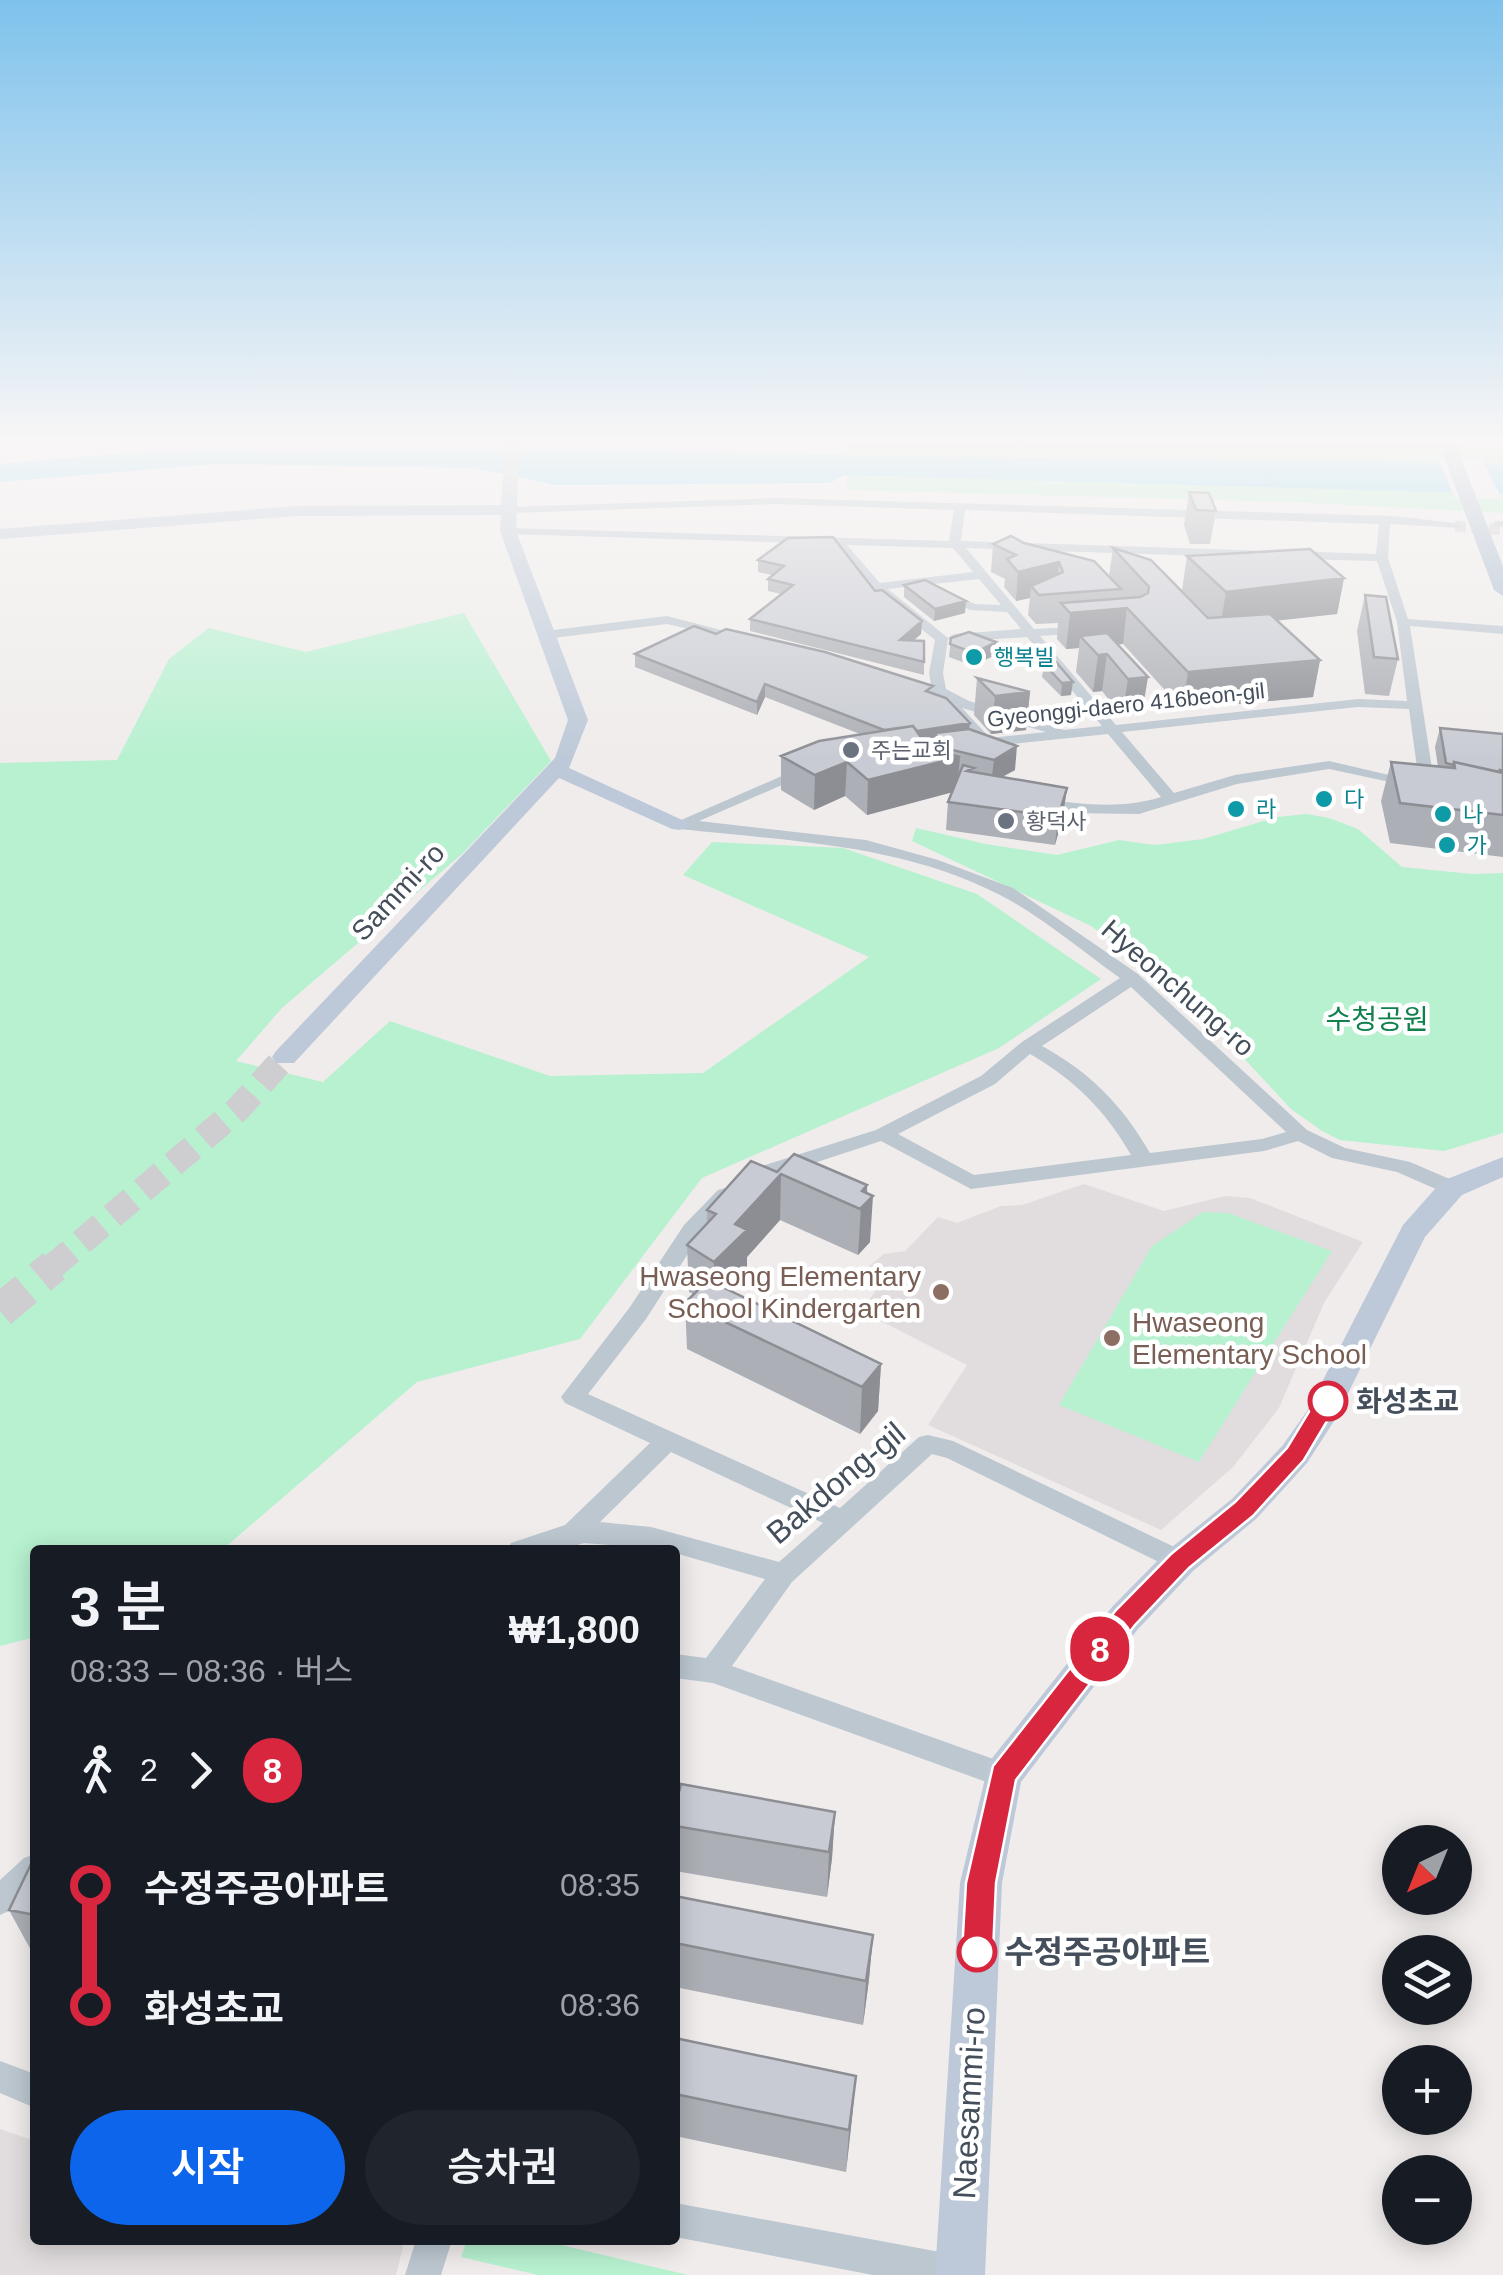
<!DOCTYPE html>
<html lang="ko">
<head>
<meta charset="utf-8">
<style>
  body { margin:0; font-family:Helvetica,"Noto Sans KR",sans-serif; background:#20242c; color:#f1f3f6; height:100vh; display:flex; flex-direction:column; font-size:38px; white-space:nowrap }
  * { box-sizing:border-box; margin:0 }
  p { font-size:32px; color:#9ea1a6 }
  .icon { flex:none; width:55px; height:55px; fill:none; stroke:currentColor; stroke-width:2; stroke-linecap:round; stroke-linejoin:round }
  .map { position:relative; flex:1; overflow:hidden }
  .panel { position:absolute; left:30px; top:1545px; width:650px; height:700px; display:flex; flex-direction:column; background:#171b24; border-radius:10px; box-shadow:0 5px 25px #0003 }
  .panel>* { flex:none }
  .badge { padding:0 20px; border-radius:32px; font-size:35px; line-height:65px }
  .needle { width:65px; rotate:223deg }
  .tools { position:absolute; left:1382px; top:1825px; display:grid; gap:20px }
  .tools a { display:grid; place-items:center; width:90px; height:90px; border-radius:50%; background:#171b24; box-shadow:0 5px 25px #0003; font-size:50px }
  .map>.badge { position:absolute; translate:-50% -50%; box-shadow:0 0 0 5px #fff }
  .legs { display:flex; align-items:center; gap:15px; height:110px; padding:0 40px; font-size:32px }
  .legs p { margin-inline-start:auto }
  .overview { display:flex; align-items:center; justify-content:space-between; height:170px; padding:0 40px }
  h1 { font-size:55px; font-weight:600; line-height:75px }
  .cta { display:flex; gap:20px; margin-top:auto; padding:20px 40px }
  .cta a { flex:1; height:115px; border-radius:60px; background:#0c65ea; color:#fff; font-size:40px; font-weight:600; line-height:115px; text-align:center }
  .cta a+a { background:#20242c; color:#f1f3f6 }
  ul { padding:0 40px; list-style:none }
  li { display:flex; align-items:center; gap:35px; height:120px; font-size:38px }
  li i { display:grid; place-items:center; width:15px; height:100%; margin:0 12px; background:currentColor }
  li i::after { content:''; width:25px; height:25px; margin:-12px; border:8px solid; border-radius:50%; background:#171b24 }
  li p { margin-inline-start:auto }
  li:first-child i { background:linear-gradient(#0000 50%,currentColor 0) }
  li:last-child i { background:linear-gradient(currentColor 50%,#0000 0) }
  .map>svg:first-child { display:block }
  .education { fill:#e1ddde }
  .green { fill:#b7f1d0 }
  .water { fill:#80d6f2 }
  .pier { fill:#f0ecec }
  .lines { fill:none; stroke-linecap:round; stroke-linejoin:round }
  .street-tunnel { stroke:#cecdcf; stroke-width:11; stroke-dasharray:11 6; stroke-linecap:butt }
  .secondary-tunnel-far1 { stroke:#cecdcf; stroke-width:26; stroke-dasharray:26 14; stroke-linecap:butt }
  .secondary-tunnel { stroke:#cecdcf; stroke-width:34; stroke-dasharray:34 18; stroke-linecap:butt }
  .street { fill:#bcc7d0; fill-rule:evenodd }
  .secondary { fill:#bdc9d8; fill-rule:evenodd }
  .primary { fill:#aabbce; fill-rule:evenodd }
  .wall { fill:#acafb5; fill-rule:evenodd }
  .shaded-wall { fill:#8c8e94 }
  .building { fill:#c8cbd3; stroke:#8c8e94; stroke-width:2.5 }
  .line-1 { fill:#d7263d; stroke:#fff; stroke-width:2.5 }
  .culture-dot { fill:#0f9aa8; stroke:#fff; stroke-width:4 }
  .worship-dot { fill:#6b7280; stroke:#fff; stroke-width:4 }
  .education-dot { fill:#8d6e63; stroke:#fff; stroke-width:4 }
  .stop-1-dot { fill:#fff; stroke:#d7263d; stroke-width:5 }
  .labels { text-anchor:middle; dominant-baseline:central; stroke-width:9; stroke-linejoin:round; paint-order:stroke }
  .far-culture-label { font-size:22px; fill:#0d838f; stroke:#fff; text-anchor:start }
  .far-street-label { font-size:22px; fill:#444f5b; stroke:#fff }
  .far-worship-label { font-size:22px; fill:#5b616d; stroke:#fff; text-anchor:start }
  .street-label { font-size:28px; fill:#444f5b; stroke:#fff }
  .park-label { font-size:28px; fill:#10814d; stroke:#fff }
  .education-label { font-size:28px; fill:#785e54; stroke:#fff; text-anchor:end }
  .stop-label { font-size:28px; font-weight:bold; fill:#444f5b; stroke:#fff; text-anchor:start }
  .near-street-label { font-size:32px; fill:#444f5b; stroke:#fff }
  .near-stop-label { font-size:32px; font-weight:bold; fill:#444f5b; stroke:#fff; text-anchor:start }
</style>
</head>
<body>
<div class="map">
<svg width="1503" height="2275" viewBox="0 0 1503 2275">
  <rect width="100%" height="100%" fill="#f0ecec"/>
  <!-- education -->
  <path class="education" d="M1084 1184 1164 1211 1225 1196 1250 1198 1363 1242 1324 1303 1279 1408 1233 1467 1161 1530 928 1425 967 1365 861 1311 880 1285 858 1275 884 1254 905 1251 938 1217 957 1223 1001 1206 1022 1205Z
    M0 2129 35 2141V2240H399L403 2247 396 2275H0Z"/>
  <!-- green -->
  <path class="green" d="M846 441H1329L1503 447V513L1294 502 847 490Z
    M464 613 551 761 462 854 282 1008 236 1061 323 1082 390 1021 550 1076 703 1073 869 957 683 875 712 842 843 848 977 894 1101 979 999 1048 702 1178 580 1339 417 1382 222 1550H35V1637L0 1646V763L117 760 169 659 209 628 306 652Z
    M1307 814 1329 818 1358 829 1402 867 1472 874 1503 873V1133L1444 1151 1340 1140 1322 1131 1291 1109 1185 995 1091 926 912 841 916 828 986 844 1057 855 1119 840 1155 845 1203 839 1277 817Z
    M1203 1212 1228 1213 1332 1251 1199 1462 1059 1405 1152 1246Z
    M467 2240H540L688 2275H538L461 2257Z"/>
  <!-- water -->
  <path class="water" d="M641 449 881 456 1503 464V494L844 475 829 483 556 485 474 468 216 464 0 482V464L159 450Z"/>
  <!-- pier -->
  <path class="pier" d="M1438 458 1482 459 1502 499 1455 498Z"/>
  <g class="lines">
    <!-- street-tunnel -->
    <path class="street-tunnel" d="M1455 526 1503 530"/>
    <!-- secondary-tunnel-far1 -->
    <path class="secondary-tunnel-far1" d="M51 1268 237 1110 285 1057"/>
    <!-- secondary-tunnel -->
    <path class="secondary-tunnel" d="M0 1311 54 1266"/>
    <!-- street -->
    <path class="street" d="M776 498 1394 516 1455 523 1459 524V528L1390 524 1388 558 1408 619 1503 626V634L1410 626 1435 788 1432 791 1329 769 1237 784 1139 814 1070 813 1036 806 1033 803 1041 798C1080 805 1123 809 1161 797L1108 734 926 753 931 761 929 764H919L910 750 912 747 976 739 934 694 903 685V679L931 684 929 673 935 640 861 580 835 544 508 534 502 531 508 528 949 541 954 510 776 504 510 513 504 510 510 507ZM965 510 1379 524 1376 554 1294 551 1288 555 1294 559 1377 561 1397 622 1407 701 1358 699 1116 725 1040 636 1085 633 1091 629 1090 626 1034 629 966 548 1265 558 1269 557V551L961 541ZM847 545 953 548 973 572 880 583ZM979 579 1001 605 975 604 942 589 936 593 970 610 1007 612 1021 629 954 634 948 638 888 589ZM1027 637 1102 726 1064 730 969 701 946 689 943 673 948 639 954 642ZM1358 707 1409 709 1419 782 1329 761 1235 775 1174 793 1122 732ZM962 708 1046 732 990 738Z
      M1498 521H1503V527L1494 526V522Z
      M667 616 752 638 745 642 667 624 545 639 538 635 545 631Z
      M807 765 812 766V772L699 821 866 840 938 860 1013 888 1138 974 1307 1130 1345 1148 1410 1162 1459 1183 1462 1188 1459 1193H1445L1397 1172 1332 1158 1298 1141 1264 1151 971 1189 881 1141 754 1183H740L737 1178 740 1173 876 1130 981 1076 1022 1042 1120 978C1083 952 1040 915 1000 895 902 844 788 841 680 829L672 824ZM1131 987 1286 1132 1262 1139 1150 1153C1122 1105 1091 1073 1042 1046ZM1030 1054C1076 1081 1105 1110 1131 1155L974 1175 898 1134 995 1084Z
      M725 1188 732 1190 735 1195 732 1200 700 1235 646 1319 588 1394 840 1508 919 1437 928 1435 953 1441 1189 1554 1193 1561 1189 1568 1180 1572 1171 1568 947 1458 932 1454 792 1582 732 1666 1013 1766 1017 1775 1013 1784 1003 1788 713 1683 675 1678V1654L706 1658 765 1579 675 1553V1550L584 1543 568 1548 507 1550 511 1543 565 1525 650 1443 565 1403 561 1397 630 1307 684 1225 718 1190ZM671 1452 823 1523 779 1562 651 1527 600 1522Z
      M35 1854V1888L11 1910 0 1915V1880L24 1858Z
      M0 2061 35 2074V2108L0 2093Z
      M675 2203 967 2257 980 2262 985 2275H873L675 2237Z
      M416 2240H452L441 2275H405Z"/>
    <!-- secondary -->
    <path class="secondary" d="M25 441H130L123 445 31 447Z
      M505 441H519L516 531 588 720 569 768 691 824 680 830 672 829 559 778 294 1063H276L272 1057 276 1051 555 758 568 720 500 531 501 515 297 516 0 539V529L297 506 501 505Z
      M1503 1157V1177L1462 1195 1425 1237 1336 1418 1307 1463 1256 1519 1193 1571 1138 1629 1021 1782 1002 1883 985 2275H935L960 1883 989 1762 1112 1607 1167 1551 1232 1499 1283 1445 1307 1411 1403 1225 1442 1181Z"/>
    <!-- primary -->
    <path class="primary" d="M1438 441H1454L1503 566V596L1494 590Z"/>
  </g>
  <!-- wall -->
  <path class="wall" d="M1189 492 1216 511 1210 544H1190L1184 525Z
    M788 538 922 621 921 634 913 641 924 662V675L750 631V619L781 594 768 591V579L772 575 758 572V560Z
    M1024 543 1109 576 1113 548 1208 618H1210L1182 590 1187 556 1344 578 1337 614 1277 620 1320 660 1313 697 1182 709 1123 644H1118L1142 714 1122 716 1102 691 1093 692 1076 672 1079 648 1066 649 1057 639 1058 623 1036 624 1028 615 1030 598 1016 601 1004 587 1005 579 991 572 993 544Z
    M904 585 965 613 934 621 904 597Z
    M1365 595 1398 659 1389 696 1365 694 1357 631Z
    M716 634 933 693 970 723 969 729 1015 770 1002 777 1067 788 1063 815 1055 845 946 830 948 802 952 792 867 815 845 796 814 810 781 790V756L860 734 765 697 757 715 635 667V654ZM934 741V750L929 749 925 743Z
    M951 638 996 642 995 655 973 666 949 657Z
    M1056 662 1071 695 1061 696 1042 677 1044 664Z
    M977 678 1030 692 1026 730 991 734 974 715Z
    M1440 728 1503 734V857L1390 843 1381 801 1391 762 1438 767 1435 747Z
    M777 1172 867 1185 870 1242 858 1255 780 1220 747 1257V1276L732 1292 881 1364 878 1411 860 1434 687 1349 685 1303 693 1294 689 1292 687 1245 707 1223V1210Z
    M675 1808 835 1812 832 1858 827 1897 675 1871Z
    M35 1860V1955L33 1954 9 1910Z
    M675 1896 873 1935 869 1979 863 2025 675 1987Z
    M675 2038 856 2076 846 2172 675 2136Z"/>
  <!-- shaded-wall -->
  <path class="shaded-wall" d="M1059 562 1056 591 1031 586 1030 598 1016 601 1018 572Z
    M1344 578 1337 614 1220 627 1226 592Z
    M966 601 965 613 934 621 935 609Z
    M1127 608 1123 644 1090 647 1080 636 1079 648 1066 649 1070 613Z
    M922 621 921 634 899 653 900 640Z
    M996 642 995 655 973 666 974 653Z
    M1107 654 1102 691 1093 692 1098 655Z
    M1320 660 1313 697 1182 709 1188 672Z
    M1148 677 1142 714 1122 716 1128 679Z
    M1073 682 1071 695 1061 696 1062 683Z
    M765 684V697L757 715V702Z
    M1030 692 1026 730 991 734 995 696Z
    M970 723 968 736 935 733 934 741 894 747 895 734Z
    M1017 746 1015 770 991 783 994 760Z
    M960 757 957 791 867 815 868 780Z
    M847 762 845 796 814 810 815 775Z
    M1067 788 1063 815 1055 845 1058 817Z
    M781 1174 780 1220 747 1257V1276L715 1308 714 1262 735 1224Z
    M867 1185 866 1204 873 1196 870 1242 858 1255 862 1191Z
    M881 1364 878 1411 860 1434 862 1387Z
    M835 1812 832 1858 827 1897 829 1852Z
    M873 1935 869 1979 863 2025 866 1981Z
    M856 2076 852 2119 846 2172 849 2130Z"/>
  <!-- building -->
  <path class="building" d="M1189 492 1209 493 1216 511 1196 510Z
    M1011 536 1024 543 1094 561 1121 589 1039 595 1031 586 1063 572 1059 562 1018 572 1007 559 1016 555 993 544Z
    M833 537 875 591 882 590 922 621 900 640 924 641V662L750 619 793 585 768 579 784 566 758 560 788 538Z
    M1113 548 1151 560 1208 618 1270 614 1320 660 1188 672 1127 608 1070 613 1061 603 1140 597 1148 593 1149 587Z
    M1310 549 1344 578 1226 592 1187 556Z
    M925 580 966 601 935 609 904 585Z
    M1365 595 1386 597 1398 659 1374 657Z
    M694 626 716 634 726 629 825 652 933 686 926 691 946 698 970 723 917 731 913 726 884 730 765 684 757 702 635 654Z
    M969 632 996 642 974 653 950 644 951 638Z
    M1107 633 1148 677 1128 679 1107 654 1098 655 1080 636Z
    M1056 662 1073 682 1062 683 1044 664Z
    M977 678 1030 692 995 696Z
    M913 726 929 749 960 757 868 780 847 762 815 775 781 756 819 741Z
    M1440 728 1503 734V771L1500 770V772L1454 762 1453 765 1446 763Z
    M969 729 1017 746 994 760 944 748 935 733Z
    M1391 762 1455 768 1454 762 1503 773V815L1400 803Z
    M963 765 974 768 967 771 1067 788 1058 817 948 802Z
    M794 1154 867 1185 862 1191 873 1196 860 1209 781 1174 735 1224 747 1230 714 1262 687 1245 716 1214 707 1210 751 1161 777 1172Z
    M708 1280 881 1364 862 1387 685 1303Z
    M681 1784 835 1812 829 1852 675 1826V1808Z
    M33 1860H35V1915L9 1910Z
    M675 1896 873 1935 866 1981 675 1943Z
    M675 2038 856 2076 849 2130 675 2094Z"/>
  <!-- sky -->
  <linearGradient id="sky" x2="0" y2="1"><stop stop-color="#7ec2ec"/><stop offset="0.58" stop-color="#f8f6f6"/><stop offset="1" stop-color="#f8f6f6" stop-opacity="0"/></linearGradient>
  <rect width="1503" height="760" fill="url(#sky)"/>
  <!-- line-1 -->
  <path class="line-1" d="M1328 1393 1339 1401 1304 1460 1253 1516 1189 1568 1135 1625 1016 1780 996 1883 993 1952 988 1963 977 1967 967 1963 962 1952 966 1883 993 1766 1116 1610 1171 1554 1235 1502 1287 1448 1319 1395Z"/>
  <!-- markers -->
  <g class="culture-dot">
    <circle cx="974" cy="657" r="10"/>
    <circle cx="1324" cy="799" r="10"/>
    <circle cx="1236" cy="809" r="10"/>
    <circle cx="1443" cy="814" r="10"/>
    <circle cx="1447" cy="845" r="10"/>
  </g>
  <g class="worship-dot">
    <circle cx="851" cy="750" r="10"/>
    <circle cx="1006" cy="821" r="10"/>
  </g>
  <g class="education-dot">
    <circle cx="941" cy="1292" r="10"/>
    <circle cx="1112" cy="1338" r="10"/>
  </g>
  <g class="stop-1-dot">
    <circle cx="1328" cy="1401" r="18"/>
    <circle cx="977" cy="1952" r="18"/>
  </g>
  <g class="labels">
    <!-- far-culture labels -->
    <g class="far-culture-label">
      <text x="994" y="657">행복빌</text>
      <text x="1344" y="799">다</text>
      <text x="1256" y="809">라</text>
      <text x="1463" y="814">나</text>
      <text x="1467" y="845">가</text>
    </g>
    <!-- far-street labels -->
    <g class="far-street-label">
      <text transform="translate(1126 705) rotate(-6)">Gyeonggi-daero 416beon-gil</text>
    </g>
    <!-- far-worship labels -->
    <g class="far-worship-label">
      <text x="871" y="750">주는교회</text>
      <text x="1026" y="821">황덕사</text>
    </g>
    <!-- street labels -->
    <g class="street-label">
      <text transform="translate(398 892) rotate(-47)">Sammi-ro</text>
      <text transform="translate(1178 988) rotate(41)">Hyeonchung-ro</text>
    </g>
    <!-- park labels -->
    <g class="park-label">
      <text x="1377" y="1019">수청공원</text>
    </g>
    <!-- education labels -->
    <g class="education-label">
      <text x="921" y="1276">Hwaseong Elementary<tspan x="921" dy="32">School Kindergarten</tspan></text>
      <text x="1132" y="1322" text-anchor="start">Hwaseong<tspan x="1132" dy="32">Elementary School</tspan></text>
    </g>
    <!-- stop labels -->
    <g class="stop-label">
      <text x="1356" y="1401">화성초교</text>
    </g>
    <!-- near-street labels -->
    <g class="near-street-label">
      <text transform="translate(836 1483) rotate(-40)">Bakdong-gil</text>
      <text transform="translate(969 2103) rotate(-87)">Naesammi-ro</text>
    </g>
    <!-- near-stop labels -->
    <g class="near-stop-label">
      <text x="1004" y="1952">수정주공아파트</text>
    </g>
  </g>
</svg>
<div class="tools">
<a><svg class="needle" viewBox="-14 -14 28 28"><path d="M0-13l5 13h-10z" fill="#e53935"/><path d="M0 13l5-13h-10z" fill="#9ea1a6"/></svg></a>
<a><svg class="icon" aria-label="layers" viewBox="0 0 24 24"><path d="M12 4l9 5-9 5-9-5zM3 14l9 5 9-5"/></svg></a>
<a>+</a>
<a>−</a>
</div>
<b class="badge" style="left:1100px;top:1649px;background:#d7263d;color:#fff">8</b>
<section class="panel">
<div class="overview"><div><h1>3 분</h1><p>08:33 – 08:36 · 버스</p></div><b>₩1,800</b></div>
<div class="legs"><svg class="icon" aria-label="walk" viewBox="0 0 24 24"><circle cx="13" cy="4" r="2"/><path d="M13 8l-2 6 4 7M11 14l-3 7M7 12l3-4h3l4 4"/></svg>2<svg class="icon" aria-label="forward" viewBox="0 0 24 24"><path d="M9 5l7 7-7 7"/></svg><b class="badge" style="background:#d7263d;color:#fff">8</b></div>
<ul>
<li><i style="color:#d7263d"></i><b>수정주공아파트</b><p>08:35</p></li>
<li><i style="color:#d7263d"></i><b>화성초교</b><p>08:36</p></li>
</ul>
<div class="cta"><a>시작</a><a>승차권</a></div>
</section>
</div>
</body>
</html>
